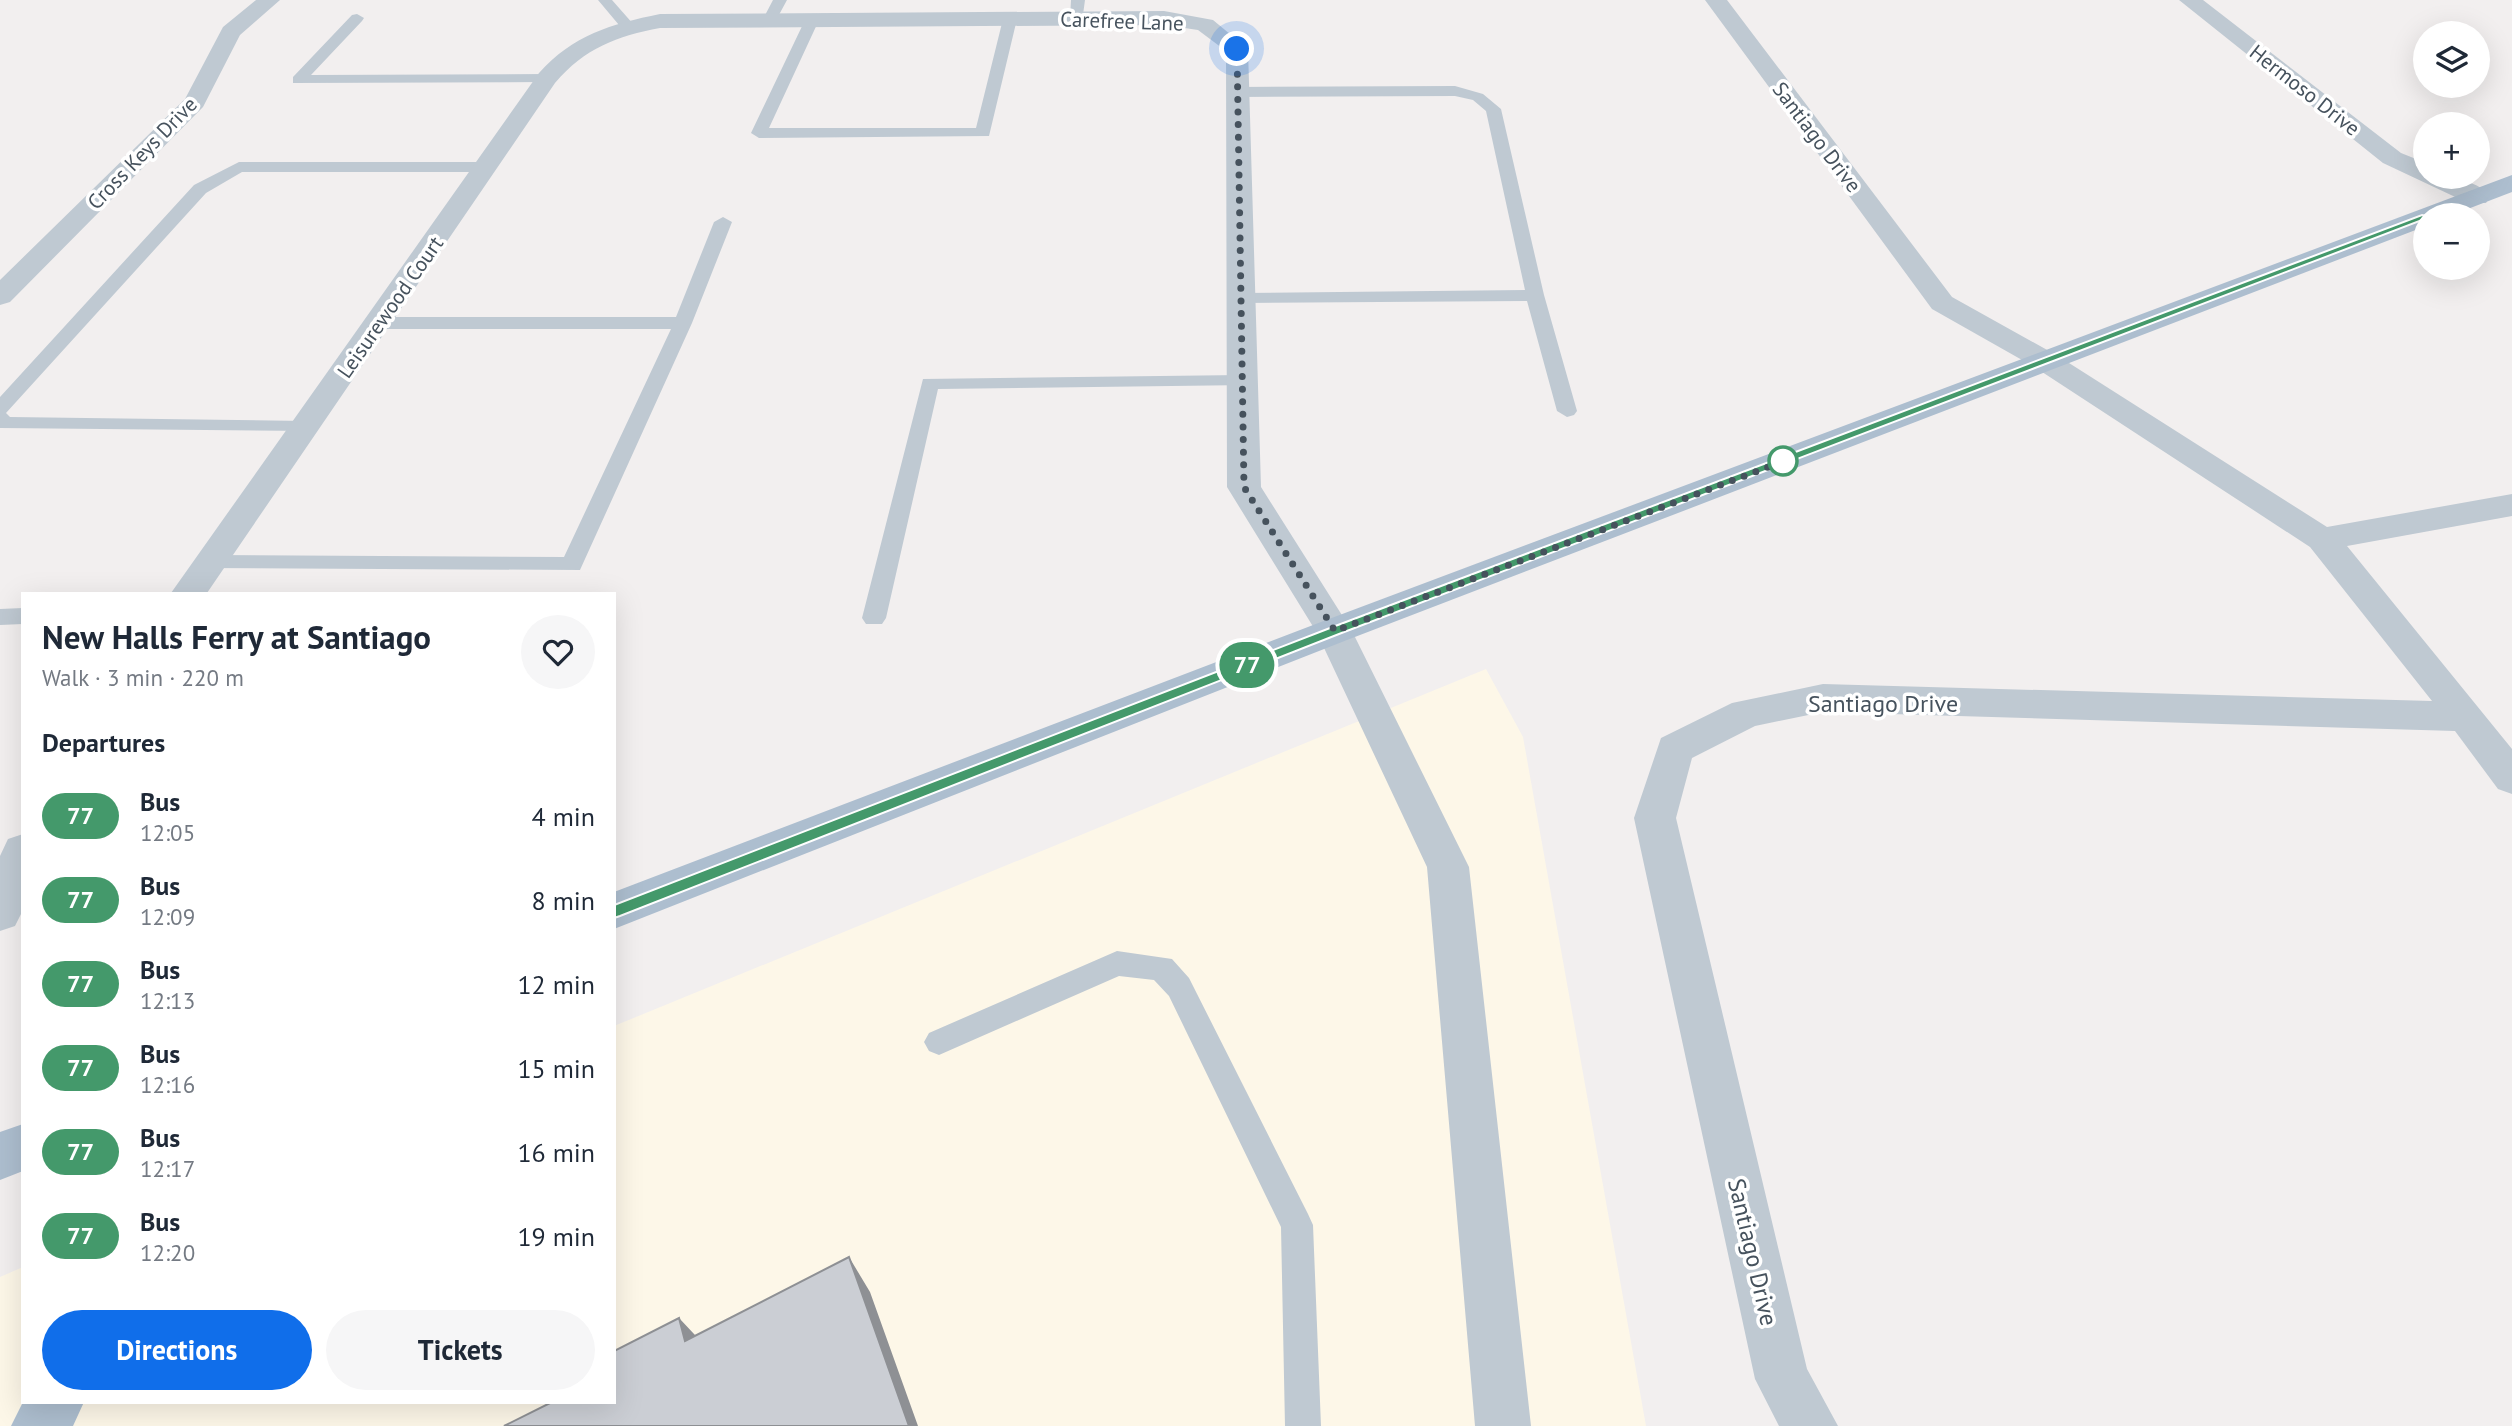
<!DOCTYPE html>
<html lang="en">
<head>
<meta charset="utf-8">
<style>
  body { margin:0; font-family:"PT Sans",sans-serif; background:#f6f6f7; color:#1f2937; height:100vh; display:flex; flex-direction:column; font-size:26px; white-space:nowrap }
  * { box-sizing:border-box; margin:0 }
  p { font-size:23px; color:#747a83 }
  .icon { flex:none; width:38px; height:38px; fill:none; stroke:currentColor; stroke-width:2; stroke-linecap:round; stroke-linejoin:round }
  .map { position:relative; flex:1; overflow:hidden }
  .sheet { position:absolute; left:21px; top:592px; width:595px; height:812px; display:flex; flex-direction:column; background:#fff; border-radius:0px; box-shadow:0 7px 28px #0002 }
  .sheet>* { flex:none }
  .badge { padding:0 14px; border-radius:23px; font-size:24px; line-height:46px }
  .controls { position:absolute; left:2413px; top:21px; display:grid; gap:14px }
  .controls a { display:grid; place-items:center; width:77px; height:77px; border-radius:50%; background:#fff; box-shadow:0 7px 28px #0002; font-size:35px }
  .you { position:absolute; width:35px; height:35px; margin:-18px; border:5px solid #fff; border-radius:50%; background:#1a73e8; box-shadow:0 0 0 10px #1a73e833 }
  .map>.badge { position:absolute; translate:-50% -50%; box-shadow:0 0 0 4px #fff }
  h2 { padding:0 21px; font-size:26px; line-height:63px }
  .round { display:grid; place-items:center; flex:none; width:74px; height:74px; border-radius:37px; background:#f6f6f7 }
  .overview { display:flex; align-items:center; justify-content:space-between; height:119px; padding:0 21px }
  h1 { font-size:33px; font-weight:800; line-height:52px }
  .button { display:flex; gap:14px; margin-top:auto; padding:14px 21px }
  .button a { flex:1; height:80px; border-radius:42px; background:#106eea; color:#fff; font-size:28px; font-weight:800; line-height:80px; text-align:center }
  .button a+a { background:#f6f6f7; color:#1f2937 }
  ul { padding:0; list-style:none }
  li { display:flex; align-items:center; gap:21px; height:84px; padding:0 21px }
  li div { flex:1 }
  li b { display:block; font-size:26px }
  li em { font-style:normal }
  li .badge { min-width:77px; font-weight:700; text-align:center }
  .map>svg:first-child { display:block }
  .commercial { fill:#fdf7e8 }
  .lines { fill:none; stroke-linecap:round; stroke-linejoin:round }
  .lane { fill:#bfc9d2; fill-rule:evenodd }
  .street { fill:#bfc9d2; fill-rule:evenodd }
  .primary { fill:#adbecf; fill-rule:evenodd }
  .shaded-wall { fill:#8e9094 }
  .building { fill:#cbced4; stroke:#8e9094; stroke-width:2 }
  .line { fill:#44996b; stroke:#fff; stroke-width:2 }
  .walk { stroke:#46525d; stroke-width:7; stroke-dasharray:0 12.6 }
  .stop-dot { fill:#fff; stroke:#44996b; stroke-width:3.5 }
  .labels { text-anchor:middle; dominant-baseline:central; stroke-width:7; stroke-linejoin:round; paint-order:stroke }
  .far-street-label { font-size:21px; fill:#46525d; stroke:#fff }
  .street-label { font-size:24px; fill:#46525d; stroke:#fff }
</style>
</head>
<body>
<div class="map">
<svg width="2512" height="1426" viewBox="0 0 2512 1426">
  <rect width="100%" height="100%" fill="#f2efef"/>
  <!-- commercial -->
  <path class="commercial" d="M1486 669 1523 737 1646 1426H0V1277L23 1267V1402H614V1026Z"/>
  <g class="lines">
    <!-- lane -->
    <path class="lane" d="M598 0H612L634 25V31H624Z
      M773 0H787L774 24H764L762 21Z
      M1071 0H1085L1082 22 1070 19Z
      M357 14 364 18 362 21 311 75 547 74 554 78 547 82 293 83V77L352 15Z
      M1010 15 1017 19 989 136 759 138 751 133 805 20 812 16 819 20 769 128H976L1003 19Z
      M1455 86 1483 94 1501 109 1544 295 1577 411 1574 415 1567 417 1557 411 1527 301 1241 303 1232 298 1241 293 1525 290 1486 111 1473 100 1455 96 1237 97 1229 92 1237 87Z
      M239 162H487L495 167 487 172H242L206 193 6 413 10 417 305 421 315 427 312 431 0 428V397L194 185Z
      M723 217 732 222 692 323 580 570 203 568 200 563 203 558 211 555 564 557 671 329H379L370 323 379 317H676L714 222Z
      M1242 375 1249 377 1252 381 1249 385 938 389 886 618 882 624H866L862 618 923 379Z
      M23 608V624L0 625V609Z
      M1117 951 1172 959 1189 978 1308 1214 1313 1225 1321 1426H1285L1281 1227 1169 996 1154 980 1119 976 939 1055 929 1051 924 1042 929 1033Z"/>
    <!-- street -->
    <path class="street" d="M256 0H280L240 35 203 107 10 302 0 305V280L185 99 223 27Z
      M1705 0H1727L1952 297 2058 356 2327 527 2512 494V516L2347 546 2512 749V794L2498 789 2455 731 1823 712 1755 726 1692 758 1676 818 1807 1369 1838 1426H1779L1755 1379 1634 818 1661 738 1732 703 1823 684 2432 701 2310 547 2036 368 1932 309Z
      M2179 0H2203L2401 153 2426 163V177C2446 177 2477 178 2490 197L2486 203H2468L2383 163Z
      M1164 11 1213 20 1248 49 1261 487 1352 631 1469 867 1531 1426H1475L1427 867 1317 633 1227 487 1226 51 1198 30 1164 25 660 28C617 36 585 48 555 83L207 593H171L539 73C573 35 611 24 660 14Z
      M23 834V910L15 926 0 931V856L8 839Z"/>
    <!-- primary -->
    <path class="primary" d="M2512 175V192L2452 215H2426V226L1347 640 614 929V892L1321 622Z
      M23 1124V1171L0 1180V1132Z
      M23 1402H84L73 1426H11Z"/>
  </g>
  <!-- shaded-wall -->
  <path class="shaded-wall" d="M849 1257 870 1292 918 1426H909Z
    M679 1318 710 1351 685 1341Z"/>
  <!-- building -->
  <path class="building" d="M849 1257 909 1426H504L552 1402H614V1351L679 1318 685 1341Z"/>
  <!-- line -->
  <path class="line" d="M2422 215 2430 217 1339 634 620 916 614 918 607 912 609 907 1330 628Z"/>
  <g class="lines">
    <!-- walk -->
    <path class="walk" d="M1237 49 1244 487 1335 631 1792 458 1783 461"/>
  </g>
  <!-- markers -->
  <circle class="stop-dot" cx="1783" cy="461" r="14"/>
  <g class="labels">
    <!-- far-street labels -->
    <g class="far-street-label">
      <text transform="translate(1122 21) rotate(2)">Carefree Lane</text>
      <text transform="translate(2305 90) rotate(38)">Hermoso Drive</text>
      <text transform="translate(1817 137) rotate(53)">Santiago Drive</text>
      <text transform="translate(142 153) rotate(-46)">Cross Keys Drive</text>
      <text transform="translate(390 307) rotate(-55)">Leisurewood Court</text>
    </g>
    <!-- street labels -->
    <g class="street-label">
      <text x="1883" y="703">Santiago Drive</text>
      <text transform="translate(1753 1252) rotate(77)">Santiago Drive</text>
    </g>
  </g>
</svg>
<div class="controls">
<a><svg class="icon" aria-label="layers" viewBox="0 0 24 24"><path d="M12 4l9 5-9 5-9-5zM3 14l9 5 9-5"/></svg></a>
<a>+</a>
<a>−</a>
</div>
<div class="you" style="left:1237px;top:49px"></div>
<b class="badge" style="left:1247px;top:665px;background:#44996b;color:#fff">77</b>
<section class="sheet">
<div class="overview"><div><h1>New Halls Ferry at Santiago</h1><p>Walk · 3 min · 220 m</p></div><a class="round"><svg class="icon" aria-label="heart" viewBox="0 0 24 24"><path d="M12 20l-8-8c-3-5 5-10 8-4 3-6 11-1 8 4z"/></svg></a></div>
<h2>Departures</h2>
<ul>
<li><span class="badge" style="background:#44996b;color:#fff">77</span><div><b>Bus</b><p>12:05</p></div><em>4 min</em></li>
<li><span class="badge" style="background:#44996b;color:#fff">77</span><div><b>Bus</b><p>12:09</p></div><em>8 min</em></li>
<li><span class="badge" style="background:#44996b;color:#fff">77</span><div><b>Bus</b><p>12:13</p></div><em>12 min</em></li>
<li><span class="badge" style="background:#44996b;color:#fff">77</span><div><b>Bus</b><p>12:16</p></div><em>15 min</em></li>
<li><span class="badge" style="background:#44996b;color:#fff">77</span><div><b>Bus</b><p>12:17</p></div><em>16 min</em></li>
<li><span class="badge" style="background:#44996b;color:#fff">77</span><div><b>Bus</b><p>12:20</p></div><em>19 min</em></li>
</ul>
<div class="button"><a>Directions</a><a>Tickets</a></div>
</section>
</div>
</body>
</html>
